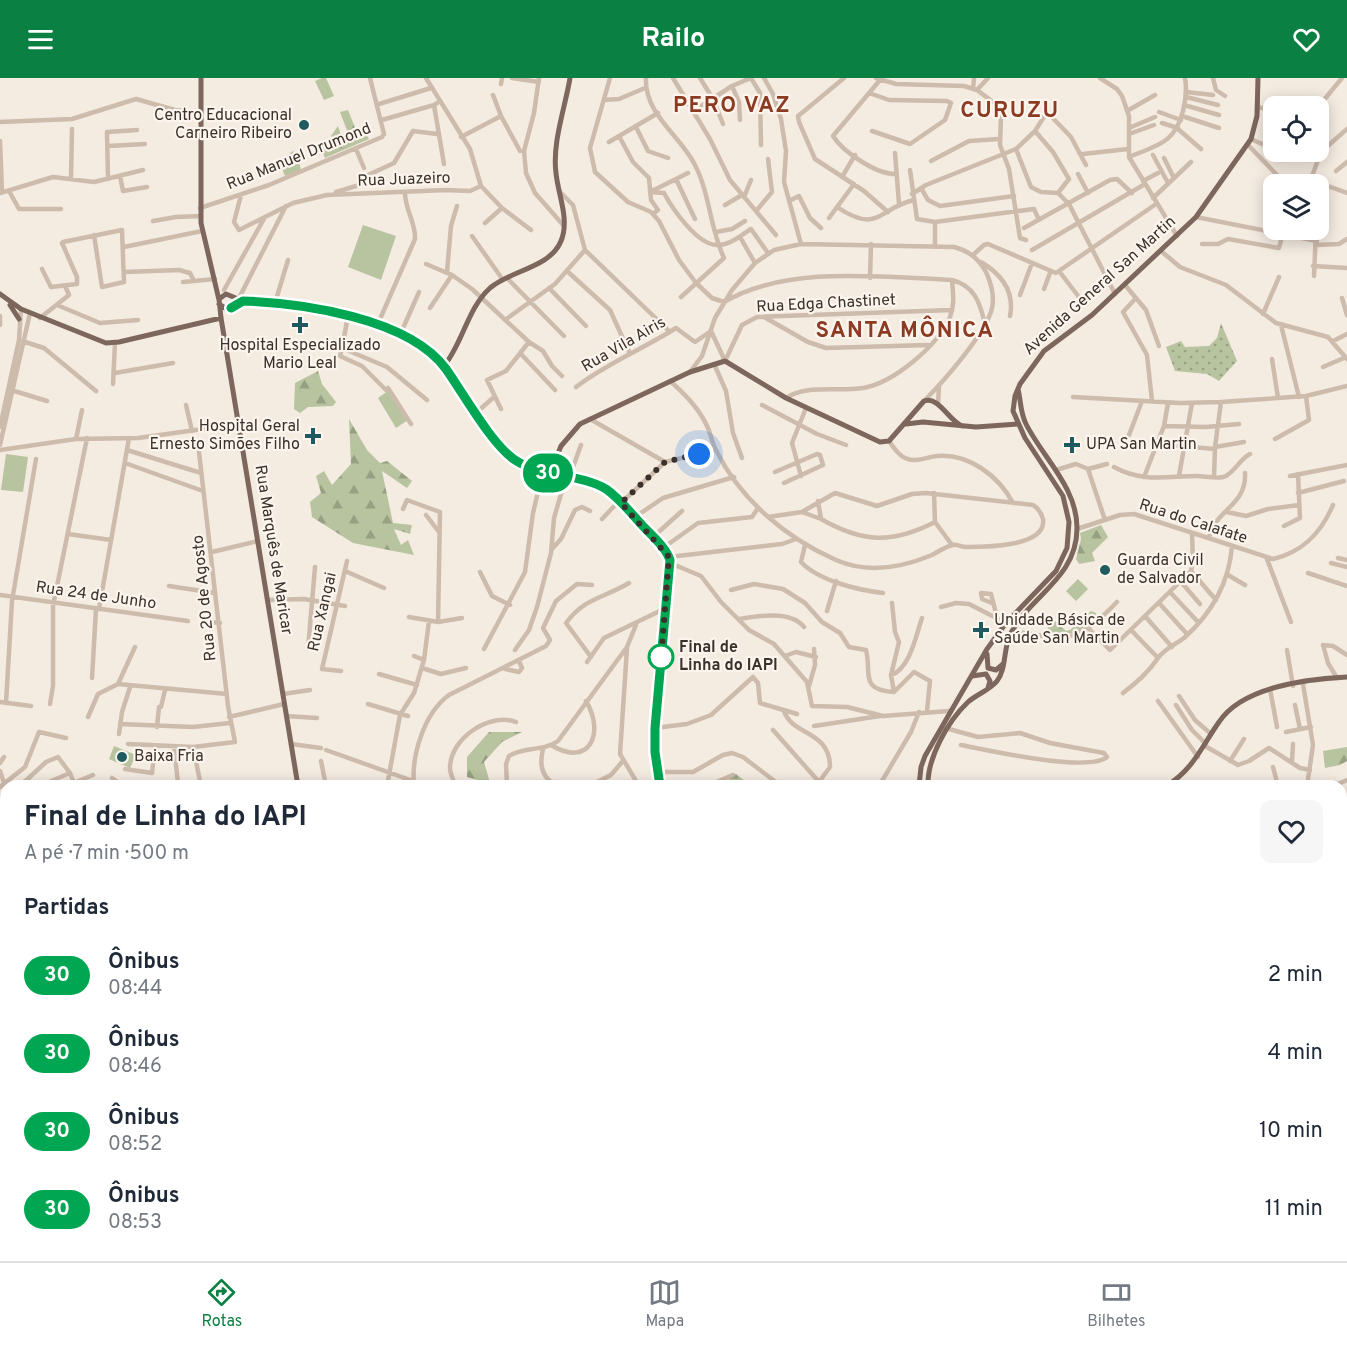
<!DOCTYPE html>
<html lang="pt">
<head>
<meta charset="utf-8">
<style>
  body { margin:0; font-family:Overpass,sans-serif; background:#f6f6f7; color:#1f2937; height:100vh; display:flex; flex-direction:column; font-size:22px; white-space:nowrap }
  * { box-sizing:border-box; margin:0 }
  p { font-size:20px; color:#747a83 }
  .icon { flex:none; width:33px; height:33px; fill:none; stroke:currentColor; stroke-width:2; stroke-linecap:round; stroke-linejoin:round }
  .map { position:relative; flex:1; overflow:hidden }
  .sheet { position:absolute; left:0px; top:702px; width:1347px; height:482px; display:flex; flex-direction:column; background:#fff; border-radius:18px 18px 0 0; box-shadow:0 3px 15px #0003 }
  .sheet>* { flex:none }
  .badge { padding:0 12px; border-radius:20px; font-size:21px; line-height:39px }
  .tools { position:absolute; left:1263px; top:18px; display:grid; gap:12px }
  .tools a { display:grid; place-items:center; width:66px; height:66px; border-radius:12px; background:#fff; box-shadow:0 3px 15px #0003; font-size:30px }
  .you { position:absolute; width:30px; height:30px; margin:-15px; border:4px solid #fff; border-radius:50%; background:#1a73e8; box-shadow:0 0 0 9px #1a73e833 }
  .map>.badge { position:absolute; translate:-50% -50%; box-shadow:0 0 0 3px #fff }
  h2 { padding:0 24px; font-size:22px; line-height:54px }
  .round { display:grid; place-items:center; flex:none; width:63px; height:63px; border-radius:12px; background:#f6f6f7 }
  .summary { display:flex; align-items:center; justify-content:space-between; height:102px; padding:0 24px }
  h1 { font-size:28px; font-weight:700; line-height:45px }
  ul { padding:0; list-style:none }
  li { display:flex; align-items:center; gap:18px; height:78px; padding:0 24px }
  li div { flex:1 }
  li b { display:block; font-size:22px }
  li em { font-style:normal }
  li .badge { min-width:66px; font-weight:700; text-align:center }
  header { display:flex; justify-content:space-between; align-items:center; height:78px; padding:0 24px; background:#0b8043; color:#fff; font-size:27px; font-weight:700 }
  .menu { display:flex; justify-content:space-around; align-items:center; height:84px; border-top:2px solid #e0e1e3; background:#fff; font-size:16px; color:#747a83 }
  .menu a { display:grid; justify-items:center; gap:3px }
  .menu .active { color:#0b8043 }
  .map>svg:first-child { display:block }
  .grass { fill:url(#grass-dots) }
  .forest { fill:url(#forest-firs) }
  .pitch { fill:#b8c4a0 }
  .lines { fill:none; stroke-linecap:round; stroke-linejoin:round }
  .canal { stroke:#7fb0b2; stroke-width:4 }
  .minor { stroke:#cdbbac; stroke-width:4.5 }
  .major { stroke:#7d675c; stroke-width:5 }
  .highway { stroke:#5c4a42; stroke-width:7 }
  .rail { stroke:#3b302b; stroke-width:1.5; stroke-dasharray:1.5 4.5; stroke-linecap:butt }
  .line-casing { stroke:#fff; stroke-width:14 }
  .line { stroke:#00a651; stroke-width:9 }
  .walk { stroke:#3b302b; stroke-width:6; stroke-dasharray:0 10.8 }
  .poi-dot { fill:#1f5a5e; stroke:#fbf5ee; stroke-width:2 }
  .stop-dot { fill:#fff; stroke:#00a651; stroke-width:3 }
  .labels { text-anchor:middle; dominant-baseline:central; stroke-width:4.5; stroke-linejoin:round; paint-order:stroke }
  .poi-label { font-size:16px; fill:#3b302b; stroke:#fbf5ee; text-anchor:start }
  .street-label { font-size:16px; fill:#3b302b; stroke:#fbf5ee }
  .stop-label { font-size:16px; font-weight:bold; fill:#3b302b; stroke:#fbf5ee; text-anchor:start }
  .district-label { font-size:22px; font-weight:bold; letter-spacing:1.5px; fill:#8c3b22; stroke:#fbf5ee }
</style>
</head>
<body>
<header><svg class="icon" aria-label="menu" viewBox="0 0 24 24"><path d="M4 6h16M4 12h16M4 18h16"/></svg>Railo<svg class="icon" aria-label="heart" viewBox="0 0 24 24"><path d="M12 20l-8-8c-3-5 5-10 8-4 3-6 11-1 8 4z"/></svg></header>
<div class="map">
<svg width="1347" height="1183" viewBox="0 0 1347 1183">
  <defs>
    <pattern id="grass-dots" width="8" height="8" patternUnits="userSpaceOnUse" patternTransform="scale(1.5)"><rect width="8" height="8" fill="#b8c4a0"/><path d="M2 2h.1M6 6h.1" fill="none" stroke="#97a083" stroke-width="1.8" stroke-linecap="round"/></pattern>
    <pattern id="forest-firs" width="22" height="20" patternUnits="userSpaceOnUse" patternTransform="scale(1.5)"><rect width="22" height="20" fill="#b8c4a0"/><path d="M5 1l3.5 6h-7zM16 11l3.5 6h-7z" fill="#97a083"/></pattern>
  </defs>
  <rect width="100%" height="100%" fill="#f4ebe1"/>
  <!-- grass -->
  <path class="grass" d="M1221 245 1237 283 1219 303 1207 296 1175 293 1166 269 1181 263 1185 269 1209 268 1217 260Z
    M6 1124V1159L0 1163V1130Z"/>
  <!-- forest -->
  <path class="forest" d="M348 32 356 52 366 55 369 61 341 73 331 58 338 48 341 57 348 55 340 34Z
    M293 73 297 76 301 92 285 98 281 88 285 79Z
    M318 293 322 306 336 324 333 328 308 329 300 335 294 331 295 305Z
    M349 341 367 372 380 385 387 383 412 403 407 410 382 393 393 445 412 447 410 456 394 451 401 467 408 462 414 477 353 465 312 439 310 424 321 415 316 398 324 393 332 407 351 386Z
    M1101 447 1108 459 1092 475 1095 483 1079 486 1076 481 1081 461 1080 455Z
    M1091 533 1096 535 1097 541 1075 555H1047L1048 549 1055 543 1066 553 1070 552Z
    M489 654H522L502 664 484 684 491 708H481L477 702 467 699V679Z
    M1347 669V683L1340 687 1325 690 1323 673Z
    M736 696 752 708H720Z
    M593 1178H717V1183H590Z"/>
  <!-- pitch -->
  <path class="pitch" d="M322 0H326L334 18 324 22 315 3Z
    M338 64 341 73 325 80 321 71Z
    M363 147 396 158 381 202 348 189Z
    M389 312 408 342 396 350 378 320Z
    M6 376 28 379 23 414 1 412Z
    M1078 501 1088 511 1076 523 1066 513Z
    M114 668 136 677 130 690 109 681Z"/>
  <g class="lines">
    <!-- canal -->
    <path class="canal" d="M1341 870 1347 875
      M0 1029 6 1025"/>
    <!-- minor -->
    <path class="minor" d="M426 0 470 71 481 108 502 130 531 152
      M512 0 539 4
      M539 0 534 35 524 73 526 95 535 115 564 148
      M610 0 590 70 595 94 628 124 651 134 659 143 679 182 696 205 712 220 724 224C787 187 880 199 952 202 975 208 980 225 985 246
      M646 0C644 36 681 58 695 87 710 116 710 151 724 180L681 219
      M673 0 710 61 730 102 776 157
      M700 0 713 21 723 46
      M751 0 760 15 761 67
      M764 0 773 16 781 41 786 73 784 104 801 166
      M844 0 803 34 798 38 799 44 815 81 864 113 888 134
      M876 0 896 6 964 8 977 12 997 27 1001 38 1000 67 1009 91 1020 160 1026 162
      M1100 0 1117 11 1122 18 1129 38V79L1177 158
      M1213 0 1216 12 1225 18
      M880 2 833 58C843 74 876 96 895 96
      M501 6 502 0
      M732 8 739 24 740 42
      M973 11 974 0
      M977 12 988 0
      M1186 14 1213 17
      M869 15 889 22 947 23 951 25 945 42 910 66 872 53
      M493 17 501 38 520 73
      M1186 19 1218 27
      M604 22 619 21 645 10
      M440 23 434 27 444 86
      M379 26 431 10
      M1184 27 1219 37
      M1258 29 1270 32
      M1318 29 1342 0
      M1127 33 1155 17
      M692 34 732 8 751 0
      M1159 34 1181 42
      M1182 38 1219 50
      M382 42 434 27
      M0 44 72 41 136 21 175 32 201 35
      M1162 45 1178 50
      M636 49 648 73 668 80
      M1129 50 1155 39
      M1178 51 1201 71
      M1129 56 1154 47
      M619 58 633 84 649 100 651 122 658 132 653 136
      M461 59 501 38
      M1251 61 1262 66 1274 63
      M0 63 2 114
      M609 64 658 35
      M1248 67 1278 98 1325 107 1347 115
      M108 68 145 66
      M356 71 364 90
      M1016 71 1031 109 1041 114 1058 115 1069 101 1053 74 1035 53
      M895 75 899 126
      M1083 76 1128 71
      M1153 77 1168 105
      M1129 79C1158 67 1175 65 1183 33 1186 21 1187 11 1185 0
      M1164 80 1174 100
      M931 83 969 63 999 61
      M910 92 917 141 935 144
      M1336 93 1347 84
      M1078 96 1088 115
      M120 98 123 113 147 109
      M842 99 855 77
      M71 100 72 51
      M108 101 107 54 137 52
      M676 101 695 141
      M1143 103 1158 95
      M1309 106 1321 74 1347 51
      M921 110 928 122 940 128 1014 118
      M9 113 19 131H61
      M336 114 366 105V98L394 85 413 53 437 56
      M560 114 573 127 585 172
      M650 114 664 115C672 130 697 167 717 167 729 168 741 157 751 151L768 175
      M650 114 688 95
      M0 115 53 99 94 104 143 92
      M1058 115 1069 126 1115 216
      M912 116 926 107 1016 71 1035 53 1047 34 1071 59 1086 87
      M241 117 234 144 239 152 293 125 327 117 446 112 470 113 481 108
      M744 119 751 102
      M1153 120 1191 84
      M789 123 799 118 810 140 821 150
      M725 127 742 117
      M837 129C879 157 878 130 914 122
      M200 130 269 107 382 59 384 56 370 0
      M757 132 772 114 768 81
      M1196 139 1317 163
      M829 140 854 106
      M153 143 176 139 201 138
      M935 144 1034 131 1039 142
      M935 144V167
      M485 145 502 130
      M1024 150 1110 102 1117 101 1132 115
      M716 154 732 151 745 143
      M472 158 503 202
      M740 159 755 185
      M1202 166H1218L1228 161 1279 170 1283 155
      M1316 167 1339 166 1347 161
      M124 169 202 153
      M585 172 670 254
      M1032 172 1145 106
      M1161 173 1180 189 1226 207 1276 245 1328 259 1347 281
      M973 177 984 167 988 166 1056 195 1156 126
      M981 184C1001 196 1015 213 1010 238
      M426 186 452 197 472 211 529 264 543 273 552 288 562 298
      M1313 188 1347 190
      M42 191 51 209 77 206V199L62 165 63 164 122 152 124 204 102 209 94 157
      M567 193 610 232 630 276
      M1059 193 1082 223
      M125 194 179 192 190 195 193 201
      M447 194 451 148 457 128
      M1314 198 1316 152
      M507 200 564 258
      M870 200 871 166
      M183 204 215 201
      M1125 207 1146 232 1159 268
      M549 210 586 248
      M1044 211 1050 195
      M224 212 265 139
      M1020 217 1032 185
      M1136 220 1123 234 1147 277 1152 323
      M1342 220 1347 237
      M238 222 286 128
      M275 225 288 182
      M57 227 100 245 138 242
      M430 230 452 197
      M1263 236 1279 199
      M0 238V247
      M348 238 342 270 387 289 427 322
      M764 239 808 264 826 270 928 267
      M40 240 69 217 66 210
      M505 242 555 206 585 172
      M1281 247 1299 319
      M377 248 415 161C416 145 405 132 405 115
      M400 257 419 214
      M22 263 44 270 96 313
      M1333 263 1347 256
      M342 270 340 278 362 288 386 312 388 310 411 346
      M521 276 555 312
      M1272 281 1278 320
      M725 283 742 247 757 239 952 232
      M715 288 726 313 733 355 742 380
      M1323 289 1346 279
      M690 294 702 278 715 240 732 212 755 185 774 172 801 166 954 169C969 173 978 180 986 194 991 205 995 217 992 230 987 254 943 304 924 323
      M115 295 173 285
      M670 303C685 316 699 330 707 348 711 356 712 366 717 374 741 422 786 460 836 482 868 496 901 490 932 477 938 474 946 468 953 467 956 466 962 469 966 469 985 469 1047 469 1043 441 1041 434 1038 430 1033 427L926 415 912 416 877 428 835 415 802 434 768 439
      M113 306 115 265
      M576 309C607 285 643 271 676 250L695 264 711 253 725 283
      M11 312 47 323
      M1073 319 1180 325 1221 324 1306 318 1347 308
      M786 320C806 306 838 314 863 310 893 305 938 268 950 239 955 227 953 215 952 202
      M938 326 939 309
      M186 327 192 353
      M762 327 817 356 846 367
      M501 331 487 302 506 293 529 264
      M477 334 494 319
      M590 341 665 384 715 372
      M1164 348 1206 349 1239 346
      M0 349 19 262 21 231
      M1129 357 1142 323
      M76 361 82 332
      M1275 361 1309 342 1306 318
      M889 363C893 369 898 377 905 380 915 385 927 379 937 378 968 375 999 398 1013 425
      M1157 366 1215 371
      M0 367 30 235
      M1215 369 1244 364
      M0 372 76 361 138 360 239 346
      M127 372 201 395
      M125 385 203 413
      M1114 389C1143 405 1167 398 1197 398 1205 398 1219 402 1226 398 1236 392 1240 381 1250 376
      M1088 391 1105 442
      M1088 391 1107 386
      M1056 392 1076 386 1088 391
      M775 394 817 376 820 377 823 387 784 405
      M801 398 792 365 806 330
      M1179 398 1192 325
      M1290 398 1347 387
      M1144 399 1164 348 1168 325
      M1214 399 1215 369 1221 324
      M569 400 581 367
      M934 415 935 444 952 467
      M1298 415 1344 403
      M818 423 821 441C863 465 892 466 935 444
      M621 425 665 384
      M403 431 407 422 440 434 438 544
      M802 434 821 441
      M1227 434 1246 438 1268 431 1299 427
      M426 437 439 454
      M635 439 663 420 734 399
      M602 441 619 423
      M1284 448 1300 440 1298 396
      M1077 451 1120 437 1134 436 1273 481C1303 474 1321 455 1333 427
      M68 456 111 462
      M653 459 682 433
      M1209 460C1214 432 1247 428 1245 395
      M805 467 801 484C819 503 858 512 883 515
      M663 470 698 445 752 439 758 430
      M552 471 561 461 575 432 582 429 590 433
      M212 474 258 463
      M669 479 782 466 796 461
      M1338 480 1347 482
      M1267 481 1291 544
      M670 485 701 498 721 524 749 552 774 566 807 604 812 628 847 629 883 638 949 633
      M1331 485 1347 489
      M345 493 384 510
      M1191 493 1216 522
      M480 494 492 518 510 527
      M1308 495 1347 508
      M1228 497 1245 507
      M1181 504 1200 526
      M169 508 215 515
      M731 512 754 506 783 511 805 525 822 544 840 555 849 569 866 572C872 595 859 612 894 614
      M1170 514 1198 544
      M0 517 188 543
      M268 522 304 521 345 528
      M892 525 895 554 899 564 891 597 894 614
      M992 525 982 521 981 515 991 516 997 539
      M1159 525 1187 556
      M941 529 956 525 969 526 1006 545
      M99 531 129 360
      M827 533 836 503
      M1145 538 1172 569
      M409 539 438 544 462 540
      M739 541C757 538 791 532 804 549
      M210 544 220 545
      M1089 551 1110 572 1191 493 1193 484 1192 456
      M1131 552 1158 580
      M1012 553C1067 562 1075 567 1117 524
      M627 570 620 676 639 708
      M308 571 315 489
      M484 571 525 494 533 435 543 393
      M515 572 529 552 537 529 551 475 554 440 566 399
      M1287 572 1293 608
      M414 578 424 582
      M785 578 796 574 816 579
      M591 579 566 545C584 520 604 520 629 505
      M587 584 604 560 666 530
      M422 590 441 596 466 590
      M505 591 519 594 522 590 519 583
      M341 593 322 591 347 483
      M379 596 417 607
      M891 597C910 591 916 557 922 540
      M92 600 96 531
      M1337 600 1328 585 1323 567 1333 568 1347 577
      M118 606 227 616
      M118 606 135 569
      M1303 606 1313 667 1307 708
      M809 608 815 587 814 571
      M1270 611 1277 649
      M894 614 914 594 930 603 927 633
      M1123 615C1137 604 1148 595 1158 580 1163 572 1176 566 1184 560 1212 535 1229 506 1232 468
      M283 616 310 612
      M1179 618 1195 642 1211 656
      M1158 623 1198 679
      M0 624 31 628
      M6 625 12 523 36 381
      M50 626 53 608V528L87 360
      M368 626 408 638
      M1176 627 1192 652 1206 666
      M1295 627 1300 651
      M784 633C792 658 830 652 830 689L816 708
      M286 638 317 640
      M88 639 98 616 118 606
      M229 639 284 626
      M120 646 193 649 230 645
      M814 648 880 638
      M157 649 159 629H161L165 612
      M655 650 687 646 711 637 753 599 758 605 760 625 797 636
      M949 651 978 659 1020 655 1050 665 1104 675 1107 679C1088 695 987 672 961 667
      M773 652 820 705
      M1286 654 1311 649
      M119 656 122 634 130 609
      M128 666 193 669 235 664 228 628 199 374
      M291 666 321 670
      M551 667C588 690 606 657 586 623
      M1205 668 1238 687 1249 683 1269 670 1300 690 1310 692
      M174 669 178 705
      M193 669 201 708
      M543 671C539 687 542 701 558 708
      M326 672 413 703
      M321 683 326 708
      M1230 683 1244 661
      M1292 683 1293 666
      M0 685 4 679
      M1273 689 1278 708
      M125 691 152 695 155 669
      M0 693 4 705
      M657 694H693L723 677 732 675 743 679 781 708
      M70 695 74 705 93 697
      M112 700 123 708
      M1338 706 1347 702
      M20 708 46 684 58 679 70 695 49 704
      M387 708 400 637 414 615 424 582 429 543
      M414 708C411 678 424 635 449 617L546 568 550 562 543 550 556 523 577 506 592 507
      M455 708C454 702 450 696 450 690 450 660 490 634 516 644
      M507 708 506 686 509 678C524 668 543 674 558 663L627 569 636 547
      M589 708 611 697 622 684
      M707 708 733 697
      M879 708 911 654 919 634
      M0 709 25 689 39 654 66 660
      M0 719 6 720
      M1341 744 1347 739
      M0 789 6 788
      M1341 804 1345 811
      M0 822 6 819
      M0 849 6 847
      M1341 854 1347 861
      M0 878 6 876
      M1341 1066 1347 1063
      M1341 1106 1347 1100
      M1341 1141 1347 1116
      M921 1178 923 1183
      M953 1178 954 1183
      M1034 1178 1044 1183
      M1124 1178 1126 1183
      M1174 1178 1178 1183
      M1304 1178 1313 1183
      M24 1183 33 1178
      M33 1183 41 1178
      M219 1183 220 1178
      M452 1183 456 1178"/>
    <!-- major -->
    <path class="major" d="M201 0V145L219 222
      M0 216 21 231 106 265 119 264 221 240
      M219 226 227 231 243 223
      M10 227 19 241
      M444 288C463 265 467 231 490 210 511 192 550 190 561 163 570 141 558 117 556 95 552 65 565 30 570 0
      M906 346 923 344 976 349 1018 346
      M550 395 561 368 580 346 690 294 725 283 786 320 880 364 889 363 924 323C939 318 948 342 962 348
      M987 576 988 590 996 592 1003 586
      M972 598 986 596 990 603 988 610
      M298 708 221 240 219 221 226 216 243 223 330 232 377 248 418 266 444 288 508 377 526 388 608 413 653 459 670 482 655 650V674L660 708
      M919 708 921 689 925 678 987 571 1006 545 1056 493 1067 470 1069 444 1063 418 1025 360 1013 333 1015 318 1020 306 1044 273 1092 237 1196 139 1251 61 1257 38 1258 0
      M928 708C927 680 948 643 968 624 977 616 990 612 997 603 1007 590 1003 569 1011 555 1031 517 1077 500 1077 450 1077 409 1043 380 1026 346 1020 334 1021 323 1018 311
      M1166 708C1193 692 1202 668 1219 644 1242 609 1307 601 1347 599
      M1341 914 1347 913
      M1341 921 1347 920
      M0 1056 6 1055
      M0 1166 6 1162
      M87 1178 99 1183
      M96 1178 104 1183
      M212 1178 213 1183
      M900 1178 901 1183
      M908 1178 909 1183
      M15 1183V1178"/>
    <!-- highway -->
    <path class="highway" d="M0 908 6 906
      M0 913 6 911
      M1341 985 1347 981
      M1341 995 1347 992
      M0 1045 6 1044
      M0 1109 6 1103
      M0 1122 6 1115"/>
    <!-- rail -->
    <path class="rail" d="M1341 957 1347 954
      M0 1069 6 1065
      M0 1095 6 1088"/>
  </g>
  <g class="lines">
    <defs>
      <path id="line" d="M231 230 243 223C302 225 409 240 446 291 463 315 492 367 515 382 542 400 579 395 606 411 619 420 631 435 642 447 651 457 665 468 670 482L655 650V674L660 708"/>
    </defs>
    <!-- line casing -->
    <use href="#line" class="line-casing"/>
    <!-- line -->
    <use href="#line" class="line"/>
    <!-- walk -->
    <path class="walk" d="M661 579V582L669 479 621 425 665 384 699 376"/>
  </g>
  <!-- markers -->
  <g class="poi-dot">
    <circle cx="304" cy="47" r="6"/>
    <path d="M297 238h6v6h6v6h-6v6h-6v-6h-6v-6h6z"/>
    <path d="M310 349h6v6h6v6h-6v6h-6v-6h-6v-6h6z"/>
    <path d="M1069 358h6v6h6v6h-6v6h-6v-6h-6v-6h6z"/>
    <circle cx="1105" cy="492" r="6"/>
    <path d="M978 543h6v6h6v6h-6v6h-6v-6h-6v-6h6z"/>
    <circle cx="122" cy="679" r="6"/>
  </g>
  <circle class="stop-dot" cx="661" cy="579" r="12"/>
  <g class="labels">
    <!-- poi labels -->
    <g class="poi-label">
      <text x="292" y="38" text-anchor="end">Centro Educacional<tspan x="292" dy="18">Carneiro Ribeiro</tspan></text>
      <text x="300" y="268" text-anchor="middle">Hospital Especializado<tspan x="300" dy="18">Mario Leal</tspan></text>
      <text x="300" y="349" text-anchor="end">Hospital Geral<tspan x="300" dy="18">Ernesto Simões Filho</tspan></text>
      <text x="1086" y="367">UPA San Martin</text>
      <text x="1117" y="483">Guarda Civil<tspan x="1117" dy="18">de Salvador</tspan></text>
      <text x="994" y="543">Unidade Básica de<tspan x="994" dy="18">Saúde San Martin</tspan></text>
      <text x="134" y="679">Baixa Fria</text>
    </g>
    <!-- street labels -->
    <g class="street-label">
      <text transform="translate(299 79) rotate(-22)">Rua Manuel Drumond</text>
      <text transform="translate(404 102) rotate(-2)">Rua Juazeiro</text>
      <text transform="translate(1100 208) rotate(-42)">Avenida General San Martin</text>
      <text transform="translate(826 226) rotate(-3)">Rua Edga Chastinet</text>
      <text transform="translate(624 267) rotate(-30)">Rua Vila Airis</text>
      <text transform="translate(1193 444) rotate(18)">Rua do Calafate</text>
      <text transform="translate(273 472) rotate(81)">Rua Marquês de Maricar</text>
      <text transform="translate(96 518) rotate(8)">Rua 24 de Junho</text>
      <text transform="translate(205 520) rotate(-96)">Rua 20 de Agosto</text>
      <text transform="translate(323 534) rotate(-77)">Rua Xangai</text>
    </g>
    <!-- stop labels -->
    <g class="stop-label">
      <text x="679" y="570">Final de<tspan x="679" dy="18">Linha do IAPI</tspan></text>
    </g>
    <!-- district labels -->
    <g class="district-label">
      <text x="732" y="28">PERO VAZ</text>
      <text x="1010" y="33">CURUZU</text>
      <text x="905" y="253">SANTA MÔNICA</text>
    </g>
  </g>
</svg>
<div class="tools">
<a><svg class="icon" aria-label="locate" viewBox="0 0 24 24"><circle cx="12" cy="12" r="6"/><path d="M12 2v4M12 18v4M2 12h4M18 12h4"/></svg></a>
<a><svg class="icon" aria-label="layers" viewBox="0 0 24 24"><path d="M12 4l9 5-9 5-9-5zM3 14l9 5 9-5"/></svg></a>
</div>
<div class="you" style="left:699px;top:376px"></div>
<b class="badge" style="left:548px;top:395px;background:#00a651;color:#fff">30</b>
<section class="sheet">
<div class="summary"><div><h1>Final de Linha do IAPI</h1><p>A pé · 7 min · 500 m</p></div><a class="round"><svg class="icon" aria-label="heart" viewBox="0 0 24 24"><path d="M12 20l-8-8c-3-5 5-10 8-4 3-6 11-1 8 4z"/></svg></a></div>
<h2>Partidas</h2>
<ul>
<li><span class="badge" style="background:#00a651;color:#fff">30</span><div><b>Ônibus</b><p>08:44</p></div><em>2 min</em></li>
<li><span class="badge" style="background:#00a651;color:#fff">30</span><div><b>Ônibus</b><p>08:46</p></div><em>4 min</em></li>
<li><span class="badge" style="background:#00a651;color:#fff">30</span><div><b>Ônibus</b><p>08:52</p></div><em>10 min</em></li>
<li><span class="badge" style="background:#00a651;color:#fff">30</span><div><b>Ônibus</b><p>08:53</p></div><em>11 min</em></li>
</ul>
</section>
</div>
<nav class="menu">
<a class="active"><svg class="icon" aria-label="directions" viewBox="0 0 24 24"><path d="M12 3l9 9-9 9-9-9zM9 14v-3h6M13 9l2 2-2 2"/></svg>Rotas</a>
<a><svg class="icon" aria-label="map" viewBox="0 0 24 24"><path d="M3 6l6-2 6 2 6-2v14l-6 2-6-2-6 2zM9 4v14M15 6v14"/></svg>Mapa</a>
<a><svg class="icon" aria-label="tickets" viewBox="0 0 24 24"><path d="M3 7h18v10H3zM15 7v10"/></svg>Bilhetes</a>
</nav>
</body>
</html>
